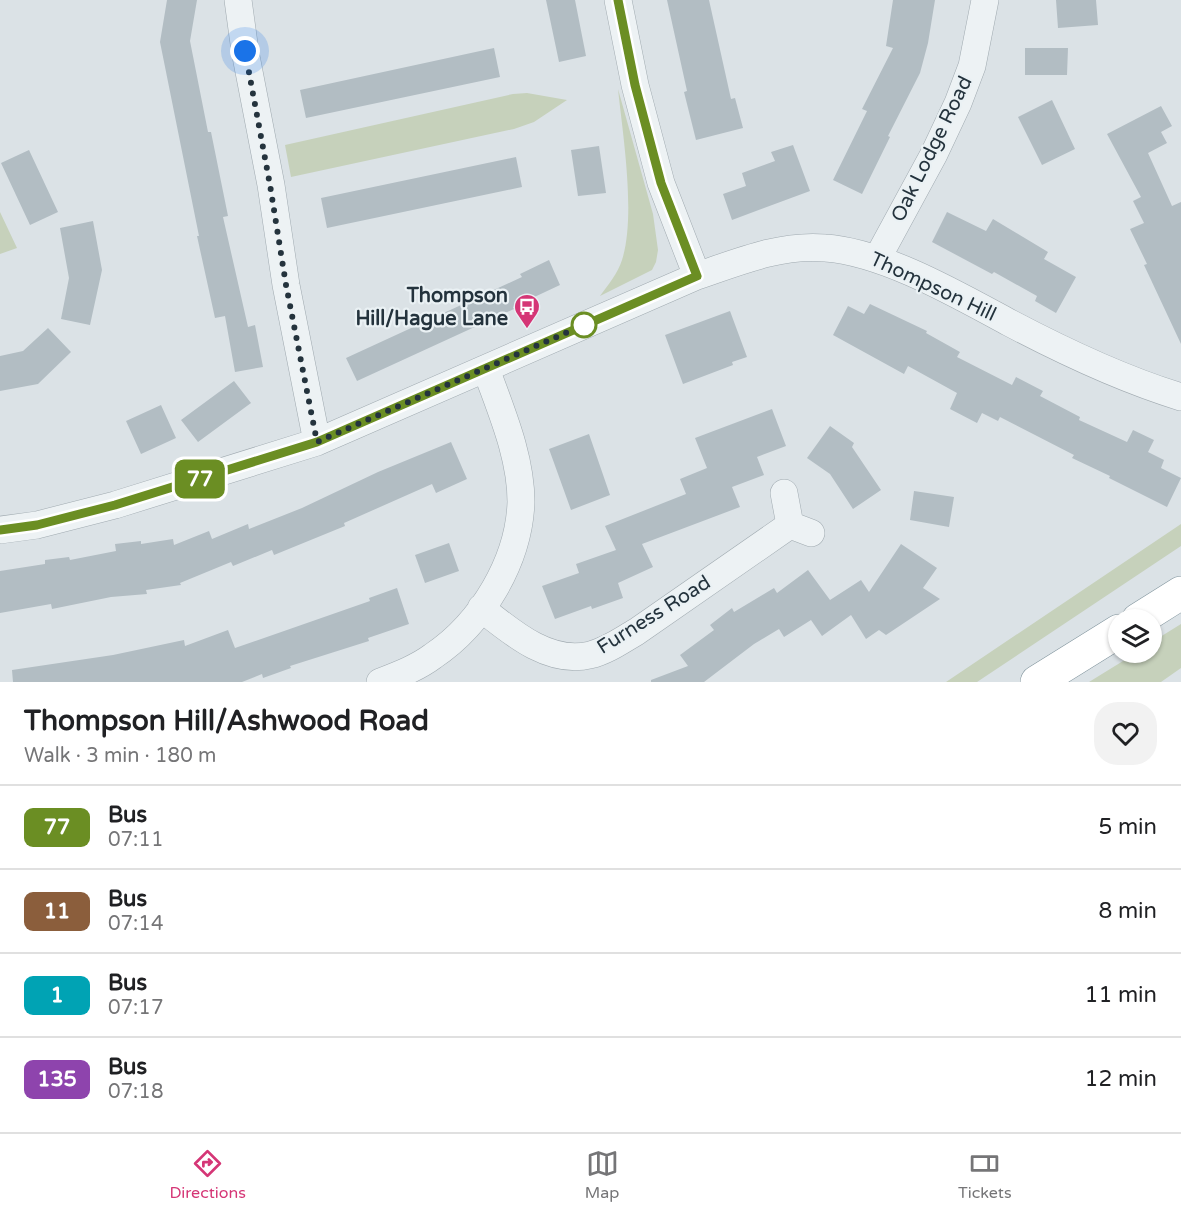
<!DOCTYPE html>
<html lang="en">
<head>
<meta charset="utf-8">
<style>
  body { margin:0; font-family:"Varela Round",sans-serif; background:#f2f2f2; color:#202124; height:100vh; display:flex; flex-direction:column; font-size:22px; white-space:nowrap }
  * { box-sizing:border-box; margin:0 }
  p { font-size:20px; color:#757577 }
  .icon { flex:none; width:33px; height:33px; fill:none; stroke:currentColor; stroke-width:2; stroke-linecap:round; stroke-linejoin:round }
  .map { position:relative; height:682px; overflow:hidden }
  .panel { display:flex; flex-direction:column; background:#fff; flex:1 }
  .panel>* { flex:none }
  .badge { padding:0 12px; border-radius:9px; font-size:21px; line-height:39px }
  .tools { position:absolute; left:1108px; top:609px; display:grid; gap:12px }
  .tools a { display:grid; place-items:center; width:54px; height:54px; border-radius:50%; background:#fff; box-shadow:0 2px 4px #0004; font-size:30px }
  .you { position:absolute; width:30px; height:30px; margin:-15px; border:4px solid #fff; border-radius:50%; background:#1a73e8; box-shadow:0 0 0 9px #1a73e833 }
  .map>.badge { position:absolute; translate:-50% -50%; box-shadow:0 0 0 3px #fff }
  .round { display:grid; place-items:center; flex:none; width:63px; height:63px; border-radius:24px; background:#f2f2f2 }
  .headline { display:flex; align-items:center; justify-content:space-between; height:102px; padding:0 24px }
  h1 { font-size:28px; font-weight:800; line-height:45px }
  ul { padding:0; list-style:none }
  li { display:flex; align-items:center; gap:18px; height:84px; padding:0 24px; border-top:2px solid #e0e0e0 }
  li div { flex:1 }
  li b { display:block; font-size:22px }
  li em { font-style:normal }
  li .badge { min-width:66px; font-weight:700; text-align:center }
  .dock { display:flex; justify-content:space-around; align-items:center; height:84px; border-top:2px solid #e0e0e0; background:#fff; font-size:16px; color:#757577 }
  .dock a { display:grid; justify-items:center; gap:3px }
  .dock .active { color:#d53676 }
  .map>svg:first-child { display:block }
  .green { fill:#c6d1bb }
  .building { fill:#b2bdc3 }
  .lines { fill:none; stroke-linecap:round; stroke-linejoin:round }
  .minor-casing { stroke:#a0aab0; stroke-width:28 }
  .highway-casing { stroke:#81949d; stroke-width:34 }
  .minor { stroke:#edf2f4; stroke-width:27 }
  .highway { stroke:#fff; stroke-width:33 }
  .line-casing { stroke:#fff; stroke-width:14 }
  .line { stroke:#6b8e23; stroke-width:9 }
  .walk { stroke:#24333d; stroke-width:6; stroke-dasharray:0 10.8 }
  .stop-dot { fill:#fff; stroke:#6b8e23; stroke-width:3 }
  .labels { text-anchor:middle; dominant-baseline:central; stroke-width:4.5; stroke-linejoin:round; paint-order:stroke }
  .street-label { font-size:20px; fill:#24333d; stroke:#eaf1f4 }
  .poi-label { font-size:20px; font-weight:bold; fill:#24333d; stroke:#eaf1f4; text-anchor:end }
</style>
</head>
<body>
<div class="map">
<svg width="1181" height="682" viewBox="0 0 1181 682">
  <rect width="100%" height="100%" fill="#dbe2e6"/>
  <!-- green -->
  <path class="green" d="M618 89 653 214 658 250 656 262 652 270 600 296C608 285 618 273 622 260 636 216 623 136 618 89Z
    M527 93 567 100 534 122 514 129 291 177 285 145 513 94Z
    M0 212 17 248 0 254Z
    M1181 524V546L977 682H946Z
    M1181 624V668L1161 682H1089L1136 653 1152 652V642Z"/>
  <!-- building -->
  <path class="building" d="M167 0H197L190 41 208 132H211L228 216 223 217 248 327 255 325 263 367 235 372 225 316 215 318 197 236H199L160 42Z
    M546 0H575L586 56 559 62Z
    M667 0H709L731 99 735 98 743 128 696 140 684 92 687 91Z
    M893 0H935L928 43 920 73 888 136 890 137 862 194 833 180 867 111 862 109 893 48 886 46Z
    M1056 0H1096L1098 25 1058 28Z
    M494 48 500 77 306 118 300 90Z
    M1025 48H1068L1067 75H1025Z
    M1052 100 1075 149 1042 165 1018 117Z
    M1161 106 1172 126 1161 132 1167 143 1148 153 1172 206 1181 202V344L1144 265 1147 264 1130 229 1144 223 1133 201 1141 197 1107 134Z
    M793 145 810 191 732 220 723 194 746 186 742 173 775 161 771 152Z
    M599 146 606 193 578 196 571 150Z
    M29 150 58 212 30 225 1 163Z
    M516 157 522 187 327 228 321 198Z
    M947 212 986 231 993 219 1048 252 1044 259 1076 277 1056 313 1035 301 1037 296 994 272 992 274 932 242Z
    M93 221 102 270 90 325 61 319 69 278 60 228Z
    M549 260 560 285 513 307 514 309 357 381 346 358 522 277 520 274Z
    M870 304 927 331 926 333 960 352 957 357 1012 385 1016 377 1043 391 1040 396 1080 417 1079 420 1127 442 1133 430 1154 440 1148 452 1164 460 1161 468 1181 478 1167 507 1109 478 1110 476 1072 458 1074 455 1000 417 998 421 982 413 977 423 950 409 957 393 908 366 904 374 833 335 848 306 864 314Z
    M730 311 747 357 732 362 733 365 683 384 665 335Z
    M48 328 71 352 38 384 0 391V356L23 351Z
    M234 381 251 403 198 442 181 420Z
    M161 405 176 438 141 454 126 421Z
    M772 409 786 446 757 457 764 475 732 487 740 507 642 544 653 567 618 583 623 598 592 609 591 606 555 619 542 586 579 573 576 564 616 550 605 526 686 494 680 479 707 468 695 438Z
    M830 426 854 443 852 447 881 490 853 509 830 474 807 458Z
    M589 434 610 495 571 510 549 449Z
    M451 442 467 479 436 493 432 484 344 523 345 526 274 555 272 550 233 566 231 562 180 583 181 585 146 590 147 594 111 597 52 609 51 604 0 613V571L45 564V560L69 557 70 560 116 551 115 544 141 541V544L173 539 174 545 209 531 212 539 248 524 249 529 302 508 378 472Z
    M914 491 954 497 949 527 910 520Z
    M449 543 459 571 425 583 415 555Z
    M901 544 937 568 923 588 940 599 886 635 879 630 866 639 851 615 822 636 811 620 784 637 779 629 754 644 704 682H651V680L688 666 680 655 714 630 710 625 732 608 734 612 774 588 777 593 808 570 830 600 861 580 869 592Z
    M397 588 409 624 368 638 369 641 290 666 291 668 263 678 262 674 242 682H13L12 670 113 655 184 640 185 646 228 630 235 648 370 601 369 598Z"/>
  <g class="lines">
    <defs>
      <path id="minor" d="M238 0 245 51 271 185 286 285 317 442
        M618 0 635 85 661 183 697 276
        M877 259 934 154 958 103 972 66 985 0
        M784 493 790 525 811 533
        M0 530 37 525 115 505 317 442 697 276C738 262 781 244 825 248 884 252 958 295 1010 323 1065 352 1122 379 1181 397
        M481 608C511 632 549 665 590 655 607 651 622 640 636 632L790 525
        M380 682C398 675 417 668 433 656 482 623 519 561 521 502 521 456 501 411 486 369"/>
      <path id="highway" d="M1138 620 1181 593
        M1037 682 1119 631"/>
    </defs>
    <!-- minor casing -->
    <use href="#minor" class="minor-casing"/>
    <!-- highway casing -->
    <use href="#highway" class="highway-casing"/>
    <!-- minor -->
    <use href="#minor" class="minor"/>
    <!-- highway -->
    <use href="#highway" class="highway"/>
  </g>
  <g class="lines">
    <defs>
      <path id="line" d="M0 530 37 525 115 505 317 442 697 276 661 183 635 85 618 0"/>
    </defs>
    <!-- line casing -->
    <use href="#line" class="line-casing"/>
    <!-- line -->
    <use href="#line" class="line"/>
    <!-- walk -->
    <path class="walk" d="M245 51 270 185 286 285 317 442 584 325"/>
  </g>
  <!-- icons -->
  <defs>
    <symbol id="bus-pin" viewBox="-11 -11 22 30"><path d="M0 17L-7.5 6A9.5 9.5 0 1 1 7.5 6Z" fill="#d53676" stroke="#eaf1f4"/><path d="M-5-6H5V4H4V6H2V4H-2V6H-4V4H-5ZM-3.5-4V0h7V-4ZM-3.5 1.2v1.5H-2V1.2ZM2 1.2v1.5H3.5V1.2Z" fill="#fff"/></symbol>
  </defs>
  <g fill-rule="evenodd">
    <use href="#bus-pin" x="512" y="292" width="30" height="40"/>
  </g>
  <!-- markers -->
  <circle class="stop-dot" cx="584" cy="325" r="12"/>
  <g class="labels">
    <!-- street labels -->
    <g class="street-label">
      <text transform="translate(932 149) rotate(-64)">Oak Lodge Road</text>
      <text transform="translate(933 287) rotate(25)">Thompson Hill</text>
      <text transform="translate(654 615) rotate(-32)">Furness Road</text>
    </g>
    <!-- poi labels -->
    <g class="poi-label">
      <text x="508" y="296">Thompson<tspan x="508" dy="23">Hill/Hague Lane</tspan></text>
    </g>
  </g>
</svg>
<div class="tools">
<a><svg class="icon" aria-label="layers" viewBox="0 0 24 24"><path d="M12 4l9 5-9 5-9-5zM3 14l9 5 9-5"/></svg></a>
</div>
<div class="you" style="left:245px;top:51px"></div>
<b class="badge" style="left:200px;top:479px;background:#6b8e23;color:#fff">77</b>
</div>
<section class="panel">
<div class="headline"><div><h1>Thompson Hill/Ashwood Road</h1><p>Walk · 3 min · 180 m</p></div><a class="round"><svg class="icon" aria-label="heart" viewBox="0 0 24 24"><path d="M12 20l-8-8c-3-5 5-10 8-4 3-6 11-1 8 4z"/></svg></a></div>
<ul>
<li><span class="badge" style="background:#6b8e23;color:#fff">77</span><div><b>Bus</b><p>07:11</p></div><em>5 min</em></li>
<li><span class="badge" style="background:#8b5e3c;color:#fff">11</span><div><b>Bus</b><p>07:14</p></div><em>8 min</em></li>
<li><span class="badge" style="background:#00a3b4;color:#fff">1</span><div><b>Bus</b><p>07:17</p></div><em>11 min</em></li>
<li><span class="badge" style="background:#8e44ad;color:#fff">135</span><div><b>Bus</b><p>07:18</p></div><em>12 min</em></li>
</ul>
</section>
<nav class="dock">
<a class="active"><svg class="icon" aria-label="directions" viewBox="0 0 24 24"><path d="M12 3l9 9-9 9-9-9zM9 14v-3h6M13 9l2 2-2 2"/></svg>Directions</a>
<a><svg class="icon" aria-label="map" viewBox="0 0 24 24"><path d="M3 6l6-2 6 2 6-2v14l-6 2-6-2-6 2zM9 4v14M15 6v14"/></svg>Map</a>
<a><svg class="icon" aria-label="tickets" viewBox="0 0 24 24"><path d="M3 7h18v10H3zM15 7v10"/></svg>Tickets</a>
</nav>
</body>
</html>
